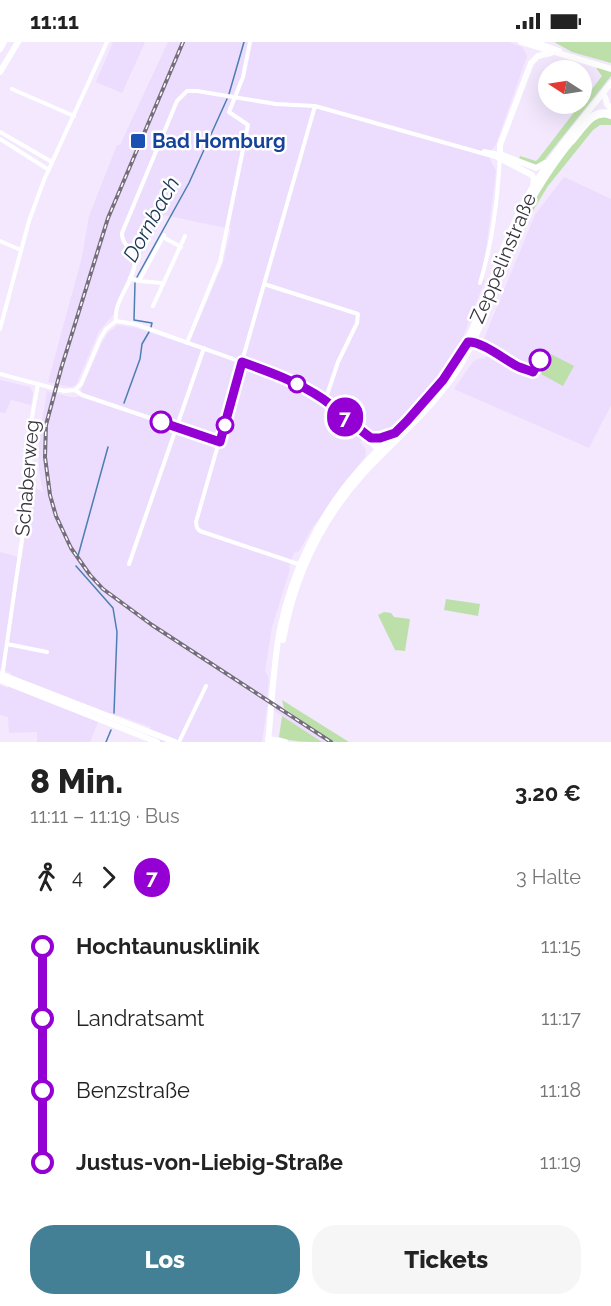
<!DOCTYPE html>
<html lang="de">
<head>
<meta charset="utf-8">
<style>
  body { margin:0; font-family:Raleway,sans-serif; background:#f6f6f6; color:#222; height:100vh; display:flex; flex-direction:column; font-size:22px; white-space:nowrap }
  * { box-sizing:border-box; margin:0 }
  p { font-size:20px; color:#767676 }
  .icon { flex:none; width:33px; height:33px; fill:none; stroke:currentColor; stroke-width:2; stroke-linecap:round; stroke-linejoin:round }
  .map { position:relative; height:700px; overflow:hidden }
  .sheet { display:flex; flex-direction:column; background:#fff; flex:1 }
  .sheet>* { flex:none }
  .badge { padding:0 12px; border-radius:20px; font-size:21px; line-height:39px }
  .needle { width:39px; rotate:282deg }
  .tools { position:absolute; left:538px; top:18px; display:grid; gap:12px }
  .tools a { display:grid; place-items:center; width:54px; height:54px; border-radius:50%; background:#fff; box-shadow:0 6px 24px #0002; font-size:30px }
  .map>.badge { position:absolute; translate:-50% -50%; box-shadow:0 0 0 3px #fff }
  .legs { display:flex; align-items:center; gap:9px; height:66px; padding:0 30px; font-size:20px }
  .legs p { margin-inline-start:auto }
  .summary { display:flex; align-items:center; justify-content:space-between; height:102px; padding:0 30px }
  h1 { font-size:33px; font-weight:800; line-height:45px }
  .primary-button { display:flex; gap:12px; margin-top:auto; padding:12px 30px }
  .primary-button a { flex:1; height:69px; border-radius:24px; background:#438096; color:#fff; font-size:24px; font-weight:800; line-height:69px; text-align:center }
  .primary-button a+a { background:#f6f6f6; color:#222 }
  ul { padding:0 30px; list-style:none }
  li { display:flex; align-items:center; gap:21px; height:72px; font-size:22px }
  li i { display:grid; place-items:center; width:9px; height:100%; margin:0 8px; background:currentColor }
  li i::after { content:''; width:15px; height:15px; margin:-8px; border:4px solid; border-radius:50%; background:#fff }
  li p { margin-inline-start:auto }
  li:first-child i { background:linear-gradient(#0000 50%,currentColor 0) }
  li:last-child i { background:linear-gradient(currentColor 50%,#0000 0) }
  .status { display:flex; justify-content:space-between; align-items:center; height:42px; padding:0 30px; background:#fff; direction:ltr }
  .status svg { height:16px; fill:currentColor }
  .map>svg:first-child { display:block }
  .built { fill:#ecdcfd }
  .green { fill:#bde0aa }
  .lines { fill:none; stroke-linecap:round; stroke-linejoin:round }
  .stream { stroke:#4c7eb2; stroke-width:1.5 }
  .street { stroke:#fff; stroke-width:4 }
  .secondary { stroke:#fff; stroke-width:6 }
  .highway { stroke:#fff; stroke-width:8 }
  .rail-casing { stroke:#756e7c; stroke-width:4 }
  .rail { stroke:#fff; stroke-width:1.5; stroke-dasharray:4.5; stroke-linecap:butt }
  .line-1-casing { stroke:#fff; stroke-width:14 }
  .line-1 { stroke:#9400d3; stroke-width:9 }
  .transit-dot { fill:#1a4fb4; stroke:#fff; stroke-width:2 }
  .stop-1-dot { fill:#fff; stroke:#9400d3; stroke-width:3 }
  .labels { text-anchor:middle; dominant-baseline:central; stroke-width:5; stroke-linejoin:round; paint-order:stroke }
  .transit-label { font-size:20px; font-weight:bold; fill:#164399; stroke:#fff; text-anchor:start }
  .street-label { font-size:20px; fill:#39343e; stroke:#fff }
  .water-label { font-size:21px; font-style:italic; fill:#183754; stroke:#fff }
</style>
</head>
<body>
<div class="status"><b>11:11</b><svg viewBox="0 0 49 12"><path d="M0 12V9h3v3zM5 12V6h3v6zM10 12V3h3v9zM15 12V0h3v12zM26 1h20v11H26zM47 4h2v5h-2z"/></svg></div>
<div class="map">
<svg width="611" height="700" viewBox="0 0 611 700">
  <rect width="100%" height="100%" fill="#f3e8fe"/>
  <!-- built -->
  <path class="built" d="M113 0H145L122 51 96 40Z
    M168 0H509L522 5 527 14 496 102 492 107 490 117 496 129 486 207 480 236 485 238 459 305 448 326 397 384 387 391 381 394 368 392 360 400 366 408 365 415 312 486 299 509 294 511 289 525 290 527 272 585 265 629 269 636 267 655 332 700H322L267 664 262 700H146L151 685 117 673 102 670 90 700H37V690L9 691 8 675 0 673V643L8 646 11 631 0 627V510L22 516 32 444 43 450 39 428V396L47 349 70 355H78L102 301 108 291 118 283 136 286 188 303 223 222 231 187 164 173 140 215 133 217 131 227 113 273 99 289 76 343 70 345 48 340 82 215 89 174 117 103H120Z
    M564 135 611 157V363L589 406 454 347 472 321 477 317 486 316 490 303 483 299 535 173Z
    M0 338 30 345 33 351 31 363 11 358 5 371 0 370Z"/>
  <!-- green -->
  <path class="green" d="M554 0H611V21L572 10Z
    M596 26H603L611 29V34L541 122 536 123 519 117 520 114 536 119 539 116 602 34Z
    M611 74V83H600L593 88 548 144 526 180C526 155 578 96 596 76Z
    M551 312 574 324 563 344 541 332Z
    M446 557 480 562 478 574 444 568Z
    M384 570 391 571 394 575 410 577 405 609 395 608 378 573Z
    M282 658 349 700H332L284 666Z
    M282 674 322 700C308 700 291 700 279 695Z"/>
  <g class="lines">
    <!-- stream -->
    <path class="stream" d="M229 52 244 0
      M137 235 189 141 227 57
      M135 241 134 278 152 281 151 285
      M124 361 140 317 142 302 149 290
      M78 514 108 405
      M76 524 113 566 117 590 114 671
      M106 700 111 688"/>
    <!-- street -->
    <path class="street" d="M12 47 74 74
      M0 90 52 120
      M0 97 49 128
      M163 195 181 205
      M0 199 21 208
      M130 236 139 239 164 193
      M139 239 162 241
      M480 241C493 199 498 155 500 112L484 109
      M264 242 358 272 357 281 338 320 325 359
      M153 264 185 194
      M116 279C113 258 134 241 135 220 135 208 121 203 122 191L177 59 187 49H197L276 62 315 64 499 116
      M116 279 135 282 278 333C307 346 328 362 353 382 363 390 373 397 381 407
      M0 287 29 179 44 138 107 0
      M187 301 220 220 248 83 229 70 243 35 250 0
      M0 332 64 349 75 348 81 342 100 297 106 287 116 279
      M75 348 82 353 221 400
      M351 383 378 408
      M372 396H380L390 393
      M129 522 204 306
      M301 523 200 489 197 486 196 480 315 64
      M7 602 47 610
      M2 635 30 442 31 380 38 342
      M179 700 206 644"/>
    <!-- secondary -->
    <path class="secondary" d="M521 0 611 27
      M534 0 559 9
      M0 7 4 0
      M0 30 18 0
      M605 55 607 62 611 67
      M499 116 532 133 534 137 533 143
      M545 121 536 126 500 112V103L531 21 538 14 551 11
      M283 598C294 536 321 479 363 432 396 396 434 366 460 324 484 284 495 241 512 198 527 161 548 129 573 97
      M0 632 175 700
      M0 638 157 700
      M268 697 285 700
      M268 700C272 662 273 624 280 587 292 530 319 473 358 429 390 392 432 361 457 317 482 274 494 225 515 179 538 127 576 85 611 41"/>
    <!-- highway -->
    <path class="highway" d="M571 99C581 88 593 65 611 73"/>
    <defs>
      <path id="rail" d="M183 0 108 176 61 327 46 383 45 415 50 453 56 474 71 506 90 533 103 547 152 583 331 700"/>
    </defs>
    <!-- rail casing -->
    <use href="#rail" class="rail-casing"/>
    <!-- rail -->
    <use href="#rail" class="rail"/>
  </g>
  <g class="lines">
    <defs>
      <path id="line-1" d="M161 380 220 400 242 320C270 330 298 340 323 357 340 369 354 384 371 396H380L395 391 407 379 443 338 468 300C482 299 506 319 519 325 524 327 528 328 533 330L540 318"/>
    </defs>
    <!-- line-1 casing -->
    <use href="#line-1" class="line-1-casing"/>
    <!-- line-1 -->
    <use href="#line-1" class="line-1"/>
  </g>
  <!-- markers -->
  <rect class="transit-dot" x="130" y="91" width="16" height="16" rx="3"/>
  <g class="stop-1-dot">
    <circle cx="540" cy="318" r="10"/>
    <circle cx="297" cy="342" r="8"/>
    <circle cx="161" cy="380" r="10"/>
    <circle cx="225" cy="383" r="8"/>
  </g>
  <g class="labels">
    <!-- transit labels -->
    <g class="transit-label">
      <text x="152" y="99">Bad Homburg</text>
    </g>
    <!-- street labels -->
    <g class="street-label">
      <text transform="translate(503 216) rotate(-67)">Zeppelinstraße</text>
      <text transform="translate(27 436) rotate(-85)">Schaberweg</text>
    </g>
    <!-- water labels -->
    <g class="water-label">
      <text transform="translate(151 177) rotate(-61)">Dornbach</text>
    </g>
  </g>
</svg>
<div class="tools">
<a><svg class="needle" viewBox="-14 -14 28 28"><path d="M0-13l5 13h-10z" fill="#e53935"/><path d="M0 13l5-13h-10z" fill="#767676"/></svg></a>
</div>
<b class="badge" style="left:345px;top:375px;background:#9400d3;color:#fff">7</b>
</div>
<section class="sheet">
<div class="summary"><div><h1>8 Min.</h1><p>11:11 – 11:19 · Bus</p></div><b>3.20 €</b></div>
<div class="legs"><svg class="icon" aria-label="walk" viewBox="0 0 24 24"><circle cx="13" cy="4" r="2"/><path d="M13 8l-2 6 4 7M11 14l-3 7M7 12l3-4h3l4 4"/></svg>4<svg class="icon" aria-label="forward" viewBox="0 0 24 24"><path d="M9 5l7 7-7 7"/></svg><b class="badge" style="background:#9400d3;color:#fff">7</b><p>3 Halte</p></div>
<ul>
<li><i style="color:#9400d3"></i><b>Hochtaunusklinik</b><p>11:15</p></li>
<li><i style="color:#9400d3"></i><span>Landratsamt</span><p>11:17</p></li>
<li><i style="color:#9400d3"></i><span>Benzstraße</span><p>11:18</p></li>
<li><i style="color:#9400d3"></i><b>Justus-von-Liebig-Straße</b><p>11:19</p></li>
</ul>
<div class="primary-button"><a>Los</a><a>Tickets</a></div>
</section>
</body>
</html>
